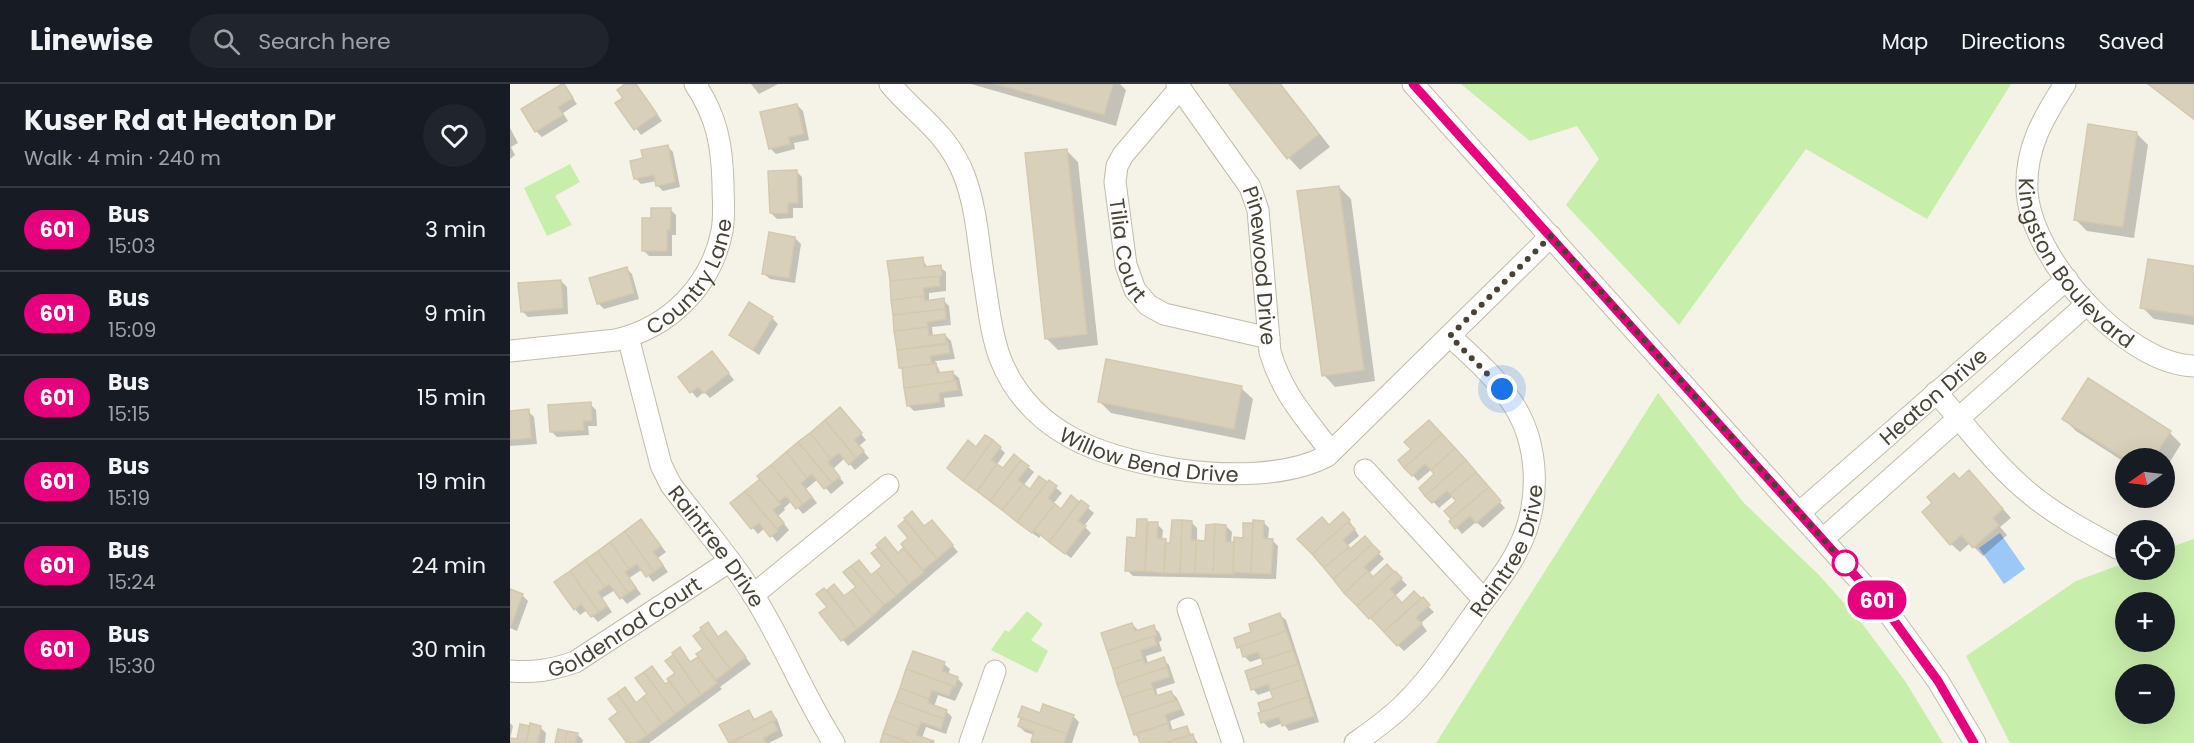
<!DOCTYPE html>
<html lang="en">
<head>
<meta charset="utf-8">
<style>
  body { margin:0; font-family:Poppins,sans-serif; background:#20242c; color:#f1f3f6; height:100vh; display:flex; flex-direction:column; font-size:22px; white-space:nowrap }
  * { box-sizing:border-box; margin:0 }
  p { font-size:20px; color:#9ea1a6 }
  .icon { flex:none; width:33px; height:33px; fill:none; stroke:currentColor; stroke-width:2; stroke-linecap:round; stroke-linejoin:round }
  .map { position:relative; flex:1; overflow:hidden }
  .drawer { display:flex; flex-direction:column; background:#171b24; width:510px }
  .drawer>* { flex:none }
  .badge { padding:0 12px; border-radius:20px; font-size:21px; line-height:39px }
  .needle { width:39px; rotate:256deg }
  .fabs { position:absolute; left:1605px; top:364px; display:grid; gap:12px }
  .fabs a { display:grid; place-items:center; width:60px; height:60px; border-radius:50%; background:#171b24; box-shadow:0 6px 24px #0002; font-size:30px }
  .you { position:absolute; width:30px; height:30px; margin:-15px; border:4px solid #fff; border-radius:50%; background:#1a73e8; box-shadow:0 0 0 9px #1a73e833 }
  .map>.badge { position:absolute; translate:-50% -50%; box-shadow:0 0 0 3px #fff }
  .round { display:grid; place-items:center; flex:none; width:63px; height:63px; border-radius:32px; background:#20242c }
  .overview { display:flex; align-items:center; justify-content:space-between; height:102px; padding:0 24px }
  h1 { font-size:28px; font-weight:700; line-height:45px }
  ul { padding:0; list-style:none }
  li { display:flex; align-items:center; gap:18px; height:84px; padding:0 24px; border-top:2px solid #363941 }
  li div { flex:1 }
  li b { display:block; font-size:22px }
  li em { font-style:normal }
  li .badge { min-width:66px; font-weight:700; text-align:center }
  header { display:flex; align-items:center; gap:36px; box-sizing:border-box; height:84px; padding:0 30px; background:#171b24; border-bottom:2px solid #363941 }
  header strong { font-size:28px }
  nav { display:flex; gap:33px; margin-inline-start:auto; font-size:21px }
  .search { width:420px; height:54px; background:#20242c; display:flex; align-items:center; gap:15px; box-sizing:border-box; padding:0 21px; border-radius:33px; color:#9ea1a6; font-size:22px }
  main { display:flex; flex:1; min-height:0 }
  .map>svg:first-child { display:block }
  .green { fill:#c8eeab; fill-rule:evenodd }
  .water { fill:#9cc8f8 }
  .shadow { fill:#0003 }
  .building { fill:#d8d0bb; stroke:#d4c9ad; stroke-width:1.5 }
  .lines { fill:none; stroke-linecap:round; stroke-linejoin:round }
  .minor-casing { stroke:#c2bca8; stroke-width:23 }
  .minor { stroke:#fff; stroke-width:21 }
  .line-casing { stroke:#fff; stroke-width:14 }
  .line { stroke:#e6007e; stroke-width:9 }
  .walk { stroke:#494335; stroke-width:6; stroke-dasharray:0 10.8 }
  .stop-dot { fill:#fff; stroke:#e6007e; stroke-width:3 }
  .labels { text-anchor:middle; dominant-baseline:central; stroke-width:4.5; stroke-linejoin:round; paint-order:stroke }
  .street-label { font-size:21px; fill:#494335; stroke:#fff }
</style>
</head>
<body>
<header>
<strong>Linewise</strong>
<div class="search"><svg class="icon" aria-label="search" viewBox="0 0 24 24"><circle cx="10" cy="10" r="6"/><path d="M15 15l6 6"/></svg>Search here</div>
<nav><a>Map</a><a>Directions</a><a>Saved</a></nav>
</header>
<main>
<section class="drawer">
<div class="overview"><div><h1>Kuser Rd at Heaton Dr</h1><p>Walk · 4 min · 240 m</p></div><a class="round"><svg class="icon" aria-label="heart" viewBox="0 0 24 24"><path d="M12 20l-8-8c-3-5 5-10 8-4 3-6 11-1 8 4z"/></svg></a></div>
<ul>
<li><span class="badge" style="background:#e6007e;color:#fff">601</span><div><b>Bus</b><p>15:03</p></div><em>3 min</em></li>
<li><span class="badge" style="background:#e6007e;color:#fff">601</span><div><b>Bus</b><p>15:09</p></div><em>9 min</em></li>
<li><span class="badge" style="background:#e6007e;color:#fff">601</span><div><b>Bus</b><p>15:15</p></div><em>15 min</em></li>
<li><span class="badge" style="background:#e6007e;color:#fff">601</span><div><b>Bus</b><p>15:19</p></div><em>19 min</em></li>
<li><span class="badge" style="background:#e6007e;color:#fff">601</span><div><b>Bus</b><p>15:24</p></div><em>24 min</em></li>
<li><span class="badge" style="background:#e6007e;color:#fff">601</span><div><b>Bus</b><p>15:30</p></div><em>30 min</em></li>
</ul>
</section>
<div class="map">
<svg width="1684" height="659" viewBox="0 0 1684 659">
  <rect width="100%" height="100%" fill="#f5f2e7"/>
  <!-- green -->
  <path class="green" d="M951 0H1501L1417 135 1296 65 1169 241 1056 121 1089 75 1067 42 1020 57Z
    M60 80 70 98 45 112 62 141 37 152 14 104Z
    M1148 309 1234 419 1309 491 1351 538 1395 597 1433 659H926Z
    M1684 455V659H1500L1456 572 1566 497 1615 479 1616 486H1654L1655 465ZM1616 519H1654V558H1616ZM1616 591H1654V630H1616Z
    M517 527 533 540 521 556 538 567 527 589 481 566 495 546 499 548Z"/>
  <!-- water -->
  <path class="water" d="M1490 449 1515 485 1494 500 1469 464Z"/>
  <!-- shadow -->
  <path class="shadow" d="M118 0H126L128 3 152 37 131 51 107 19 115 14Z
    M241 0H268L249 10Z
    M461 0H610L616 6 606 42Z
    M721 0H771L820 63 790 86 779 74Z
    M1640 0H1684V36L1648 8Z
    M53 1 67 20 53 29 58 37 32 53 26 47Z
    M287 21 293 27 299 56 284 59 285 65 266 70 260 64Z
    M0 44 8 59 1 63 5 71 0 75Z
    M1626 49 1638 61 1624 154 1577 147 1565 135Z
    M157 62 163 68 170 103 153 107 147 101V97L131 100 125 94 134 75Z
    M557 67 568 78 588 261 548 266 536 254Z
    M286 87 292 93 293 124H283V134L267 135 261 129Z
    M829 103 841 115 865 297 825 303 814 291Z
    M160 125 166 131V151H162V172H139L133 166 143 135Z
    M285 154 291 160 285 199 260 195 254 190Z
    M412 175 418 184 430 183 436 188V207L419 209V217L433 216 439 222 441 241 422 243 423 253 435 251 441 257 445 275 425 277 431 290 443 289 449 294 453 312 434 314 435 323 404 327 398 321 394 287 391 284Z
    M1684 184V241L1644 235 1632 223Z
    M117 185 122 190 129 215 94 225 88 219Z
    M51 197 57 203 58 230 18 233 12 227Z
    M262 234 268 240 249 271 221 251Z
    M207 274 224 296 200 314 194 308 187 314 170 294Z
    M731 304 743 315 735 356 601 329 590 318Z
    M80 320 86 326 87 342H78L79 351 47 353 41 347Z
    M18 327 24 333 27 360 0 362V328Z
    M336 331 356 356 349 362 359 374 345 386 335 374 323 385 334 399 321 410 308 395 296 405 307 419 293 430 282 417 274 424 275 426 268 432 279 446 267 458 255 444 248 450 222 420Z
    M1554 335 1660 349 1671 360 1654 387V375H1616V379L1566 347Z
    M924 343 995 424 973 444 966 438 952 450 941 437 943 435 936 427 948 417 943 412 929 424 911 404 926 390 922 385 908 397 890 377Z
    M490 364 495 369 486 382 493 387 518 383 524 388 513 402 520 407 530 395 537 400 539 398 552 409 543 420 552 427 562 413 570 420 571 418 584 429 574 442 581 449 561 474 531 451 529 454 444 390 467 365Z
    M1449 397H1468L1501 434 1490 443 1497 451 1473 472 1460 459 1450 468 1441 460 1424 419Z
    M402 430 415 444H428L448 468 338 562 311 530 319 523 317 508 324 502 335 513 395 464 400 454 390 442Z
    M628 436 647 440 653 446 652 456 659 460 681 438 687 444V458H697L716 442 722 448 721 460 734 455 753 438 759 444 758 456H762L768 462 766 495 623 492 617 486 627 455Z
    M839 436 849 452 837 462 841 467 854 454 874 475 859 489 863 494 885 489 897 501 885 512 892 520 904 509 924 528 911 539 917 547 894 567 847 521 790 455Z
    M131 437 156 468 148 474 158 488 143 498 133 485 119 494 131 510 117 520 105 506 92 514 102 528 88 538 77 526 70 531 65 525Z
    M0 507 12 511 18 517 7 547 0 544Z
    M770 531 776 536 809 638 779 647 773 639 759 644 753 638 750 620 765 614 763 606 748 611 743 605 755 582 752 574 740 578 734 572 726 555 743 549Z
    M198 540 209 554 216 549 241 580 210 603 212 605 139 659H119L127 620 156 602 167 590 158 577 170 565 181 579 190 573 195 565 185 552Z
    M622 540 628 546 643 543 649 548 652 556 649 558 652 567 636 572 638 580 653 575 659 581 665 599 646 605 648 613 661 608 667 614 675 631 660 637 663 648 676 643 688 659H632L625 650 593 550Z
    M434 580 440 585 438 591 447 594 453 600 445 617 428 611 424 623 436 627 442 633 436 650 416 643 412 654 424 659H371Z
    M513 624 531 631 563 632 569 638 562 659H521L524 651 515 648 509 642Z
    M239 628 246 636 261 629 267 635 273 652 259 659H220L212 642Z
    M0 639 3 642 0 655 8 657 30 643 36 649 35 659H0Z
    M67 650 73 656 72 659H46Z"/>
  <!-- building -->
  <path class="building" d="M52 0H54L63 14 48 23 53 31 25 48 11 25Z
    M115 0H126L147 30 124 46 105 19 113 14 107 6Z
    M486 0H603L594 31Z
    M719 0H770L809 50 777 75Z
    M1638 0H1684V35Z
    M287 20 294 50 279 53 280 60 259 65 250 28Z
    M1578 40 1627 48 1613 143 1564 136Z
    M158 61 165 98 146 102 144 91 124 95 120 77 133 74 131 66Z
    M557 65 577 250 535 255 515 69Z
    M287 86 288 119H278V129H260L258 87Z
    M829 102 854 286 812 292 787 107Z
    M141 124H161L160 146H157V167H132V134H141Z
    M259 148 285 153 279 194 252 190Z
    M413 173 414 183 431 181 432 192 380 197 377 177Z
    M1638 175 1684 182V232L1630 224Z
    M117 183 124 209 87 220 79 194Z
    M429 192 430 202 413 204 414 212 381 216 380 197Z
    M51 196 53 224 11 228 8 199Z
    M414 212 415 217 434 214 435 225 383 231 381 216Z
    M239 218 263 233 243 266 219 251Z
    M435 225 436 235 417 238 418 243 384 247 383 231Z
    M418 243 419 252 435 250 437 260 387 266 384 247Z
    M438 259 440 269 420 272 422 280 389 284 387 266Z
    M202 267 219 289 194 309 188 303 180 309 168 293Z
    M596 275 732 302 724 345 588 318Z
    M426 279 427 289 443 287 444 297 394 304 392 284Z
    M1578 294 1661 347 1643 375 1616 376 1552 335Z
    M444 297H446L448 306 429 309 430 318 397 322 394 304Z
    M81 318 82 336 73 337 74 346 40 348 38 321Z
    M330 323 352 349 344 356 354 367 346 374 315 336Z
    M19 325 21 354 0 356V327Z
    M315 336 346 374 339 381 329 369 321 375 300 349Z
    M919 336 932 350 894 384 888 376 901 365 894 358Z
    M300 349 321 375 318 378 330 393 322 399 288 358Z
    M932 350 945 364 921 386 915 380 902 392 894 384Z
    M475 351 483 356 453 397 437 384 458 356 466 363Z
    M483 356 491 363 481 376 487 380 467 407 453 397Z
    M288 358 322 399 314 405 302 390 297 394 276 368Z
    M945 364 956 376 915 412 909 404 924 390 921 386Z
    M276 368 297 394 291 399 302 413 293 420 261 381Z
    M504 370 511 376 480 417 467 407 487 380 493 384Z
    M511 376 519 382 508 396 513 400 492 426 480 417Z
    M956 376 966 388 940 410 937 407 922 419 915 412Z
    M261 381 293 420 286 425 276 412 269 418 247 392Z
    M1459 386 1493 425 1483 434 1489 441 1463 464 1451 451 1440 461 1412 428 1422 419 1417 413 1444 389 1449 395Z
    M966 388 979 403 941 435 934 427 946 417 940 410Z
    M529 392 537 398 507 438 492 426 513 400 520 405Z
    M250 395 271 420 263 426 274 439 267 445 235 407Z
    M539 396 547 402 538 414 545 420 522 449 507 438Z
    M979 403 991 417 966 439 960 432 945 445 939 437Z
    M235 407 268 447 260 453 249 439 241 445 220 419Z
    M561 411 569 418 539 458 524 446 545 420 551 425Z
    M571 416 579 422 568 437 576 442 555 470 539 458Z
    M402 427 414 442 422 436 443 461 427 475 394 434Z
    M833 428 840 436 802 470 787 455 812 433 819 441Z
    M131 435 151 462 143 468 153 481 144 488 115 447Z
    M627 435H637L635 487H615L617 453 626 454Z
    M395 436 427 475 413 486 391 460 398 454 388 442Z
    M662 436H672L670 489H654L655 459H660Z
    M672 436 682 437 681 456H686L685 489H670Z
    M743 436 754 437 753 454 763 455 761 490 741 489Z
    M638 438H648L647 454 656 455 654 489 635 487Z
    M838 438 845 445 833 456 839 463 814 484 802 470Z
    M733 439H743L741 489 723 488 724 453 733 454Z
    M705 440 716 441V458H724L723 490H703Z
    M705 440 703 490 685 489 686 456 695 457 696 441Z
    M115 447 144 488 136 493 127 480 119 485 100 458Z
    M855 452 862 460 823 495 814 484 839 463 840 465Z
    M375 453 388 469 393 464 414 488 399 500 366 461Z
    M100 458 119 485 115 488 126 504 118 509 88 467Z
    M862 460 870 468 854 483 858 487 834 509 823 495Z
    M369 463 399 500 386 512 366 487 372 482 361 469Z
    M88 467 118 509 110 515 99 500 95 503 75 476Z
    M75 476 95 503 88 508 97 522 89 528 60 487Z
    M349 476 361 491 366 487 386 512 374 521 341 482Z
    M877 480 884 488 847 522 834 509 858 487 863 493Z
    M341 482 374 521 363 532 342 506 346 503 333 488Z
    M60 487 89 528 81 533 71 520 64 526 44 498Z
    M885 487 892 494 880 505 885 511 859 535 847 522Z
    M324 500 334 512 342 506 363 532 347 545 317 506Z
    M314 504 347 545 331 557 309 529 317 523 306 510Z
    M0 505 13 510 1 542 0 541Z
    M904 507 911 514 874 548 861 534 885 511 892 519Z
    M913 513 920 521 906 533 912 540 887 562 874 548Z
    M770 529 776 547 727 564 724 554 741 548 739 540Z
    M198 538 208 553 216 547 236 573 220 585 190 544Z
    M622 539 625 547 644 541 647 551 597 567 591 549Z
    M191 546 220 585 206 596 186 570 193 565 183 552Z
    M776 547 783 566 752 576 748 568 733 573 730 563Z
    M644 552 647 561 631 566 633 575 603 585 597 567Z
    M170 563 180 578 188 573 207 599 191 611 162 569Z
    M783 566 788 580 738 596 735 587 753 581 752 576Z
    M403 567 435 578 432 587 448 593 445 603 396 585Z
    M163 571 191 611 177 621 157 595 165 589 155 577Z
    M654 573 657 583 607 600 603 585 633 575 635 580Z
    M788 580 793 595 760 606 759 600 741 606 738 596Z
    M142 582 155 600 160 597 177 621 165 630 134 588Z
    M657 583 660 593 641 599 643 604 612 614 607 600Z
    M396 585 443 602 439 612 422 606 419 615 390 604Z
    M134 588 165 630 152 640 133 613 137 610 125 594Z
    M793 595 798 613 751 628 748 619 763 614 760 606Z
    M115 603 126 619 133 613 152 640 137 651 107 609Z
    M390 604 419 615 418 619 437 626 434 635 385 617Z
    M643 604 646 612 661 607 665 616 618 632 612 614Z
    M107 609 137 651 126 659H117L99 635 108 628 98 615Z
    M798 613 804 632 772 642 769 633 751 639 748 629Z
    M665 616H667L671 625 655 631 658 639 624 651 618 632Z
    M385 617 434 635 431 645 411 638 409 643 379 632Z
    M533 620 564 631 557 650 508 633 512 622 530 629Z
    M239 626 244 636 261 627 266 636 219 659 209 641Z
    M379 632 409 643 406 651 424 657 423 659H401L373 649Z
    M511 634 557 650 554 659H527L521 657 524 648 508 642Z
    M263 637 268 646 253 654 256 659H221Z
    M20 639 31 642 28 659H16Z
    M658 639 660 647 677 642 680 651 655 659H630L627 649Z
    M10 640 20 642 16 659H0V654L7 655Z
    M48 645 57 647 55 659H45Z
    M57 647 68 649 65 659H55Z
    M373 649 401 659H370Z
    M683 650 685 659H655L680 651Z"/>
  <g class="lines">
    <defs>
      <g id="minor">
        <path id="s1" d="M380 0C407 32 437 48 454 91 466 122 468 156 473 189 478 217 480 247 490 274 520 350 591 373 665 385 711 392 775 394 817 372L1041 152"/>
        <path id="s2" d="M667 0 740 103 748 126 760 268C773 311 795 333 821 368"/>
        <path d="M903 0 1377 527 1428 597 1465 659"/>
        <path id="s3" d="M1555 0C1533 34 1515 65 1517 106 1520 174 1615 280 1684 282"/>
        <path id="s4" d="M670 4 613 71 607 82 605 98 616 181 625 206 638 221 654 230 759 254"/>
        <path id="s5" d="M118 253 151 381 161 401C189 438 220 473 244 512 274 560 294 612 324 659"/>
        <path id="s6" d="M0 267 106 256C160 243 201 202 212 147 215 131 213 116 213 100 212 61 207 33 185 0"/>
        <path d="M1426 308C1457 343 1487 384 1524 413 1549 433 1579 449 1607 464"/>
        <path d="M855 386 974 516"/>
        <path id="s7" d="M1289 429 1557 195"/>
        <path d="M1313 455 1577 220"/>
        <path d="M243 511 378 401"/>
        <path d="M678 525 723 659"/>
        <path id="s8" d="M0 587C24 589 42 586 65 578L220 477"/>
        <path d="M460 659 485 587"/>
        <path id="s9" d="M845 659C862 647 881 634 895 619 921 594 941 562 962 533 976 512 994 492 1006 469 1032 422 1031 358 999 314 983 290 960 271 940 252"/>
      </g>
    </defs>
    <!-- minor casing -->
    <use href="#minor" class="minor-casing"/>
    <!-- minor -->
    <use href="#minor" class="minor"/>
  </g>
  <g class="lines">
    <defs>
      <path id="line" d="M903 0 1377 527 1428 597 1464 659"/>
    </defs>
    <!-- line casing -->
    <use href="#line" class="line-casing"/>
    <!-- line -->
    <use href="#line" class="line"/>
    <!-- walk -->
    <path class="walk" d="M992 305 940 252 1041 152 1340 485 1335 479"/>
  </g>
  <!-- markers -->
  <circle class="stop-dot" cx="1335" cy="479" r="12"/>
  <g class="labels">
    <!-- street labels -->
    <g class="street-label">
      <text stroke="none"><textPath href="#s4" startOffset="186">Tilia Court</textPath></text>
      <text stroke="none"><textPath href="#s3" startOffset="204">Kingston Boulevard</textPath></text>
      <text stroke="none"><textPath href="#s2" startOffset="206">Pinewood Drive</textPath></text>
      <text stroke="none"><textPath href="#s6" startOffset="210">Country Lane</textPath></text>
      <text stroke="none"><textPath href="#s7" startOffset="178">Heaton Drive</textPath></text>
      <text stroke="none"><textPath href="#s1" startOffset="495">Willow Bend Drive</textPath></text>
      <text stroke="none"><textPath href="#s5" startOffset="231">Raintree Drive</textPath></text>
      <text stroke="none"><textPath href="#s9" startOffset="250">Raintree Drive</textPath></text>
      <text stroke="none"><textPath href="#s8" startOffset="126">Goldenrod Court</textPath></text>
    </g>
  </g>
</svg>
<div class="fabs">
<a><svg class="needle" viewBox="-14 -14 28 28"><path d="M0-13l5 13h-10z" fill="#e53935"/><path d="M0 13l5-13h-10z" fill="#9ea1a6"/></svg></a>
<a><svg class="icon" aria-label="locate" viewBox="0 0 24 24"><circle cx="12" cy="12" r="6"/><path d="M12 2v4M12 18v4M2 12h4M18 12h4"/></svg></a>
<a>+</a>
<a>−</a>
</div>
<div class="you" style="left:992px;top:305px"></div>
<b class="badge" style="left:1367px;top:516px;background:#e6007e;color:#fff">601</b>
</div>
</main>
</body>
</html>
